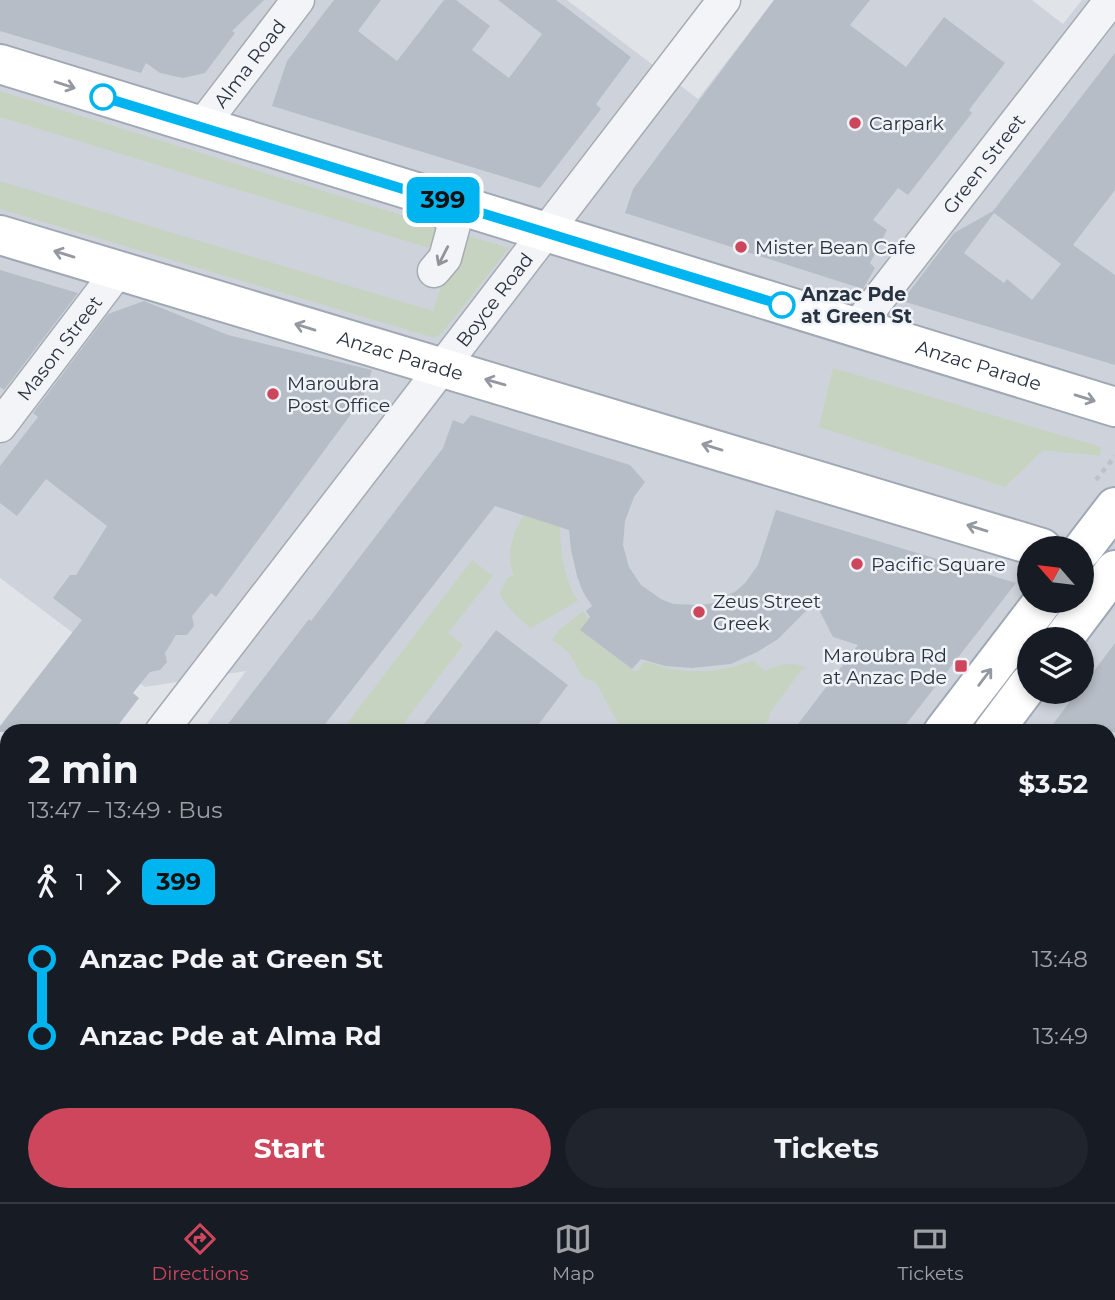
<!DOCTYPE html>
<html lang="en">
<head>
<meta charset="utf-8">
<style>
  body { margin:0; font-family:Montserrat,sans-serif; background:#20242c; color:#f1f3f6; height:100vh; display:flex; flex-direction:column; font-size:26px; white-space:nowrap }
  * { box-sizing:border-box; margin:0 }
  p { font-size:23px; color:#9ea1a6 }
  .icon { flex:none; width:38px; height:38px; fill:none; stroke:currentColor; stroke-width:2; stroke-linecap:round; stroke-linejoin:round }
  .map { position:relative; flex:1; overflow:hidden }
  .side { position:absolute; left:0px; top:724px; width:1116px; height:478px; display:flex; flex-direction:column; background:#171b24; border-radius:21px 21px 0 0; box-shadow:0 4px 10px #0003 }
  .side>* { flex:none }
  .badge { padding:0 14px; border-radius:10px; font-size:24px; line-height:46px }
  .needle { width:46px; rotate:298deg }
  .fabs { position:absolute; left:1017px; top:536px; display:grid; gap:14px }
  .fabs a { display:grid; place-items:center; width:77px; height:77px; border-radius:50%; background:#171b24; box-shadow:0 4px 10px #0003; font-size:35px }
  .map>.badge { position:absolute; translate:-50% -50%; box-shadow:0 0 0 4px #fff }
  .legs { display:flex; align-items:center; gap:10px; height:77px; padding:0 28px; font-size:23px }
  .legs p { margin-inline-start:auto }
  .head { display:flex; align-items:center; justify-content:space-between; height:119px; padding:0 28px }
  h1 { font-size:38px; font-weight:700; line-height:52px }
  .cta { display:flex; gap:14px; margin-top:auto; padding:14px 28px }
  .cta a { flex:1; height:80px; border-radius:42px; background:#cd465c; color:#fff; font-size:28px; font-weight:700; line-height:80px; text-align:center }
  .cta a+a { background:#20242c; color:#f1f3f6 }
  ul { padding:0 28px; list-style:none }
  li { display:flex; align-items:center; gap:24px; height:77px; font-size:26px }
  li i { display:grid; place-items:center; width:10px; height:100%; margin:0 9px; background:currentColor }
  li i::after { content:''; width:18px; height:18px; margin:-9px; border:5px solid; border-radius:50%; background:#171b24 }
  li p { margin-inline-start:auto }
  li:first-child i { background:linear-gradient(#0000 50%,currentColor 0) }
  li:last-child i { background:linear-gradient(currentColor 50%,#0000 0) }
  .menu { display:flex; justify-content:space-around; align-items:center; height:98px; border-top:2px solid #363941; background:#171b24; font-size:19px; color:#9ea1a6 }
  .menu a { display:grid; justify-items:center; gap:4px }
  .menu .current { color:#cd465c }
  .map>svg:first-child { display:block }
  .built { fill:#ced3db; fill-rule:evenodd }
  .green { fill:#c6d3c1 }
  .building { fill:#b7bdc6; fill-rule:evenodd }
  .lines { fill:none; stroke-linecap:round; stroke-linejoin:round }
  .minor-casing { stroke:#a5abb3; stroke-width:35 }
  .major-casing { stroke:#9fa8b4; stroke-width:42 }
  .path { stroke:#bec2c7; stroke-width:4.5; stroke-dasharray:5 5; stroke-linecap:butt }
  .minor { stroke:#f3f4f7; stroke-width:32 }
  .major { stroke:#fff; stroke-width:38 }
  .oneway { stroke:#9498a0 }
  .oneway2 { stroke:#8e939c }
  .line-1-casing { stroke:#fff; stroke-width:16 }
  .line-1 { stroke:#00b5ef; stroke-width:10 }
  .stop-1-dot { fill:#fff; stroke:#00b5ef; stroke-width:3.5 }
  .poi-dot { fill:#cd465c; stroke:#eff2f6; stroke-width:2.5 }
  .labels { text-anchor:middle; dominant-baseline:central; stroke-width:5; stroke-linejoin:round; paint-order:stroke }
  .street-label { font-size:19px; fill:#293240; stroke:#eff2f6 }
  .poi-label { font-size:19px; fill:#293240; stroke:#eff2f6; text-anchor:start }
  .stop-label { font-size:19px; font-weight:bold; fill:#293240; stroke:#eff2f6; text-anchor:start }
</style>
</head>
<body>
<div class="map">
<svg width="1115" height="1202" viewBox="0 0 1115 1202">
  <rect width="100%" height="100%" fill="#e0e4e9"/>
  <!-- built -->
  <path class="built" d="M0 0H567L698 99 774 0H1032L1063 24 1082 0H1115V1183L1110 1181V732L202 731 246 671 145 687 0 578ZM1029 548H1082V600H1029ZM1029 639H1082V691H1029Z"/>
  <!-- green -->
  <path class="green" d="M0 91 479 239 509 248 444 331 435 338 0 209V181L433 311 452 255 0 117Z
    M833 368 1101 447 1100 456 1043 450 1005 487 819 427Z
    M523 515 560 526C560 551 564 579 578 601L531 628C522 622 502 603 500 593L507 578 514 575C505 554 513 535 523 515Z
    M472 560 493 576 448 633 463 645 398 731H341Z
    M583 611 588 618 580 630 634 671H637L644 662C653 662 661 667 671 669 697 674 728 671 753 660L765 671C777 664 794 661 806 668L804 671 802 669 770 713 768 721 757 731H687L681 727 678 731H625L619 725 595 681C576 680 579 663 567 651 563 647 557 644 552 640L559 630Z"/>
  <!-- building -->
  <path class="building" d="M0 0H264L232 31 235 33 205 73 183 78 160 73 146 63 141 73 0 31Z
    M334 0H381L358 31 397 61 444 0H456L490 26 472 50 509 78 542 34 498 0H556L631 57 596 104 601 109 540 188 272 106 287 61Z
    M774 0H870L850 25 906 67 944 17 1005 63 969 110 972 113 908 195 898 188 873 220 887 230 870 263 875 268 863 289 625 213 633 189Z
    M1115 53V190L1073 245 1115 275V365L902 301 954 233 993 211ZM994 213 1061 264 1032 300 1007 279 1004 283 964 253Z
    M0 270 78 293 4 390 0 387Z
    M144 301 228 335 372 370 363 398 216 597 211 593 192 616 194 626 187 635H176L165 653 167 662 160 670 150 672 133 693 139 698 113 732H0V726L82 620 53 598 70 575H76L107 526 46 479 17 516 0 503V466L38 417 33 413 108 314Z
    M471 415 630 465 645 482 634 497 625 521 623 545 629 567 641 585 661 599 673 604 700 605 713 603 736 591 745 583 758 565 776 510 1016 583 900 732H792L858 645 833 637 815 602 778 639 757 652 731 664 692 668 665 666 641 659 632 669 580 630 590 617 586 611 592 606 583 592 577 576 571 550 569 530 495 506 319 732H222L309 619 311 621 443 448 453 420 463 424Z
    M496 630 568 685 533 732H418Z
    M1115 643V732H1047L1078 691H1082V687Z"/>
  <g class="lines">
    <defs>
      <g id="minor">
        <path id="s1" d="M201 127 298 0"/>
        <path d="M434 271 445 258 454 225 434 197"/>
        <path id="s2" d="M856 328 1111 0"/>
        <path id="s3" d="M0 426 118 271"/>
        <path id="s4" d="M161 732C349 488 537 245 724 0"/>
        <path d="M1110 895 1115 897"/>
        <path d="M0 939 7 930"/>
        <path d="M562 1195 573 1202"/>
        <path d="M1027 1195 1049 1202"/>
      </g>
      <g id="major">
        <path id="s5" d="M0 64 1115 407"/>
        <path id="s6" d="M0 235 1042 548"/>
        <path d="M1082 550 1115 507"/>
        <path d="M1063 639 1115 570"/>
        <path d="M943 732 1044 600"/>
        <path d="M993 732 1029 684"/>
        <path d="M701 1195 702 1202"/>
        <path d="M626 1202 639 1195"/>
      </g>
    </defs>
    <!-- minor casing -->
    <use href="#minor" class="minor-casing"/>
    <!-- major casing -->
    <use href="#major" class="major-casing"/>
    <!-- path -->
    <path class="path" d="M1096 480 1115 456"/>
    <!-- minor -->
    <use href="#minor" class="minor"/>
    <!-- major -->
    <use href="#major" class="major"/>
  </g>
  <!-- one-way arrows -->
  <defs><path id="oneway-shaft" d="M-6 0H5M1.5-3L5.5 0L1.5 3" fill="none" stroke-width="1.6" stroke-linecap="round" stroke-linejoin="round" transform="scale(1.75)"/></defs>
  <g class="oneway">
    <use href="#oneway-shaft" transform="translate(65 85) rotate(18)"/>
    <use href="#oneway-shaft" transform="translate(64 254) rotate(-163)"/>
    <use href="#oneway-shaft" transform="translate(305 327) rotate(-163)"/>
    <use href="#oneway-shaft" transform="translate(495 382) rotate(-164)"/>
    <use href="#oneway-shaft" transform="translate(1085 398) rotate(17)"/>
    <use href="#oneway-shaft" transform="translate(712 447) rotate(-163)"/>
    <use href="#oneway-shaft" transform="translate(977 528) rotate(-163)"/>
    <use href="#oneway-shaft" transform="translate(985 677) rotate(-53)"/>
  </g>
  <use class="oneway2" href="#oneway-shaft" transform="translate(443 256) rotate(117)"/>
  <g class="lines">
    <defs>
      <path id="line-1" d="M103 97 782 305"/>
    </defs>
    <!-- line-1 casing -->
    <use href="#line-1" class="line-1-casing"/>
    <!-- line-1 -->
    <use href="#line-1" class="line-1"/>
  </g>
  <!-- markers -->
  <g class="stop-1-dot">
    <circle cx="103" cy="97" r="12"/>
    <circle cx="782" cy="305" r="12"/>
  </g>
  <g class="poi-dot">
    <circle cx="855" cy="123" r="7"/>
    <circle cx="741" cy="247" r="7"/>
    <circle cx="273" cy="394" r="7"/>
    <circle cx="857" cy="564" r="7"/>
    <circle cx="699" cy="612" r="7"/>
    <rect x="954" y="659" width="14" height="14" rx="3.5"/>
  </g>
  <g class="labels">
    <!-- street labels -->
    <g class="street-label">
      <text stroke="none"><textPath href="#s1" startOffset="80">Alma Road</textPath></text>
      <text stroke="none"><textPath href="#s2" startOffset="208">Green Street</textPath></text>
      <text stroke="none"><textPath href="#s4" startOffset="546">Boyce Road</textPath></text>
      <text stroke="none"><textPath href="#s3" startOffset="98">Mason Street</textPath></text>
      <text stroke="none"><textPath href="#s6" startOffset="418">Anzac Parade</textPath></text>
      <text stroke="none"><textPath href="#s5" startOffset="1024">Anzac Parade</textPath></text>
    </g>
    <!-- poi labels -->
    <g class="poi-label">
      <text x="869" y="123">Carpark</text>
      <text x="755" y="247">Mister Bean Cafe</text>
      <text x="287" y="383">Maroubra<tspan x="287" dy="22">Post Office</tspan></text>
      <text x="871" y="564">Pacific Square</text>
      <text x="713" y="601">Zeus Street<tspan x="713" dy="22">Greek</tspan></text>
      <text x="947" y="655" text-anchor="end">Maroubra Rd<tspan x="947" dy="22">at Anzac Pde</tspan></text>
    </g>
    <!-- stop labels -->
    <g class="stop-label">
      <text x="801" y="294">Anzac Pde<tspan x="801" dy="22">at Green St</tspan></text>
    </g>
  </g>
</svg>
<div class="fabs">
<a><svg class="needle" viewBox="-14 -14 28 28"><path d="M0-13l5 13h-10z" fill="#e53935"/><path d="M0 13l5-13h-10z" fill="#9ea1a6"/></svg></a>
<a><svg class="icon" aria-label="layers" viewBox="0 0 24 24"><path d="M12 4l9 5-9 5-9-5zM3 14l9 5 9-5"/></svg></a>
</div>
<b class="badge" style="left:443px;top:200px;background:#00b5ef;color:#111">399</b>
<section class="side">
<div class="head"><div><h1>2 min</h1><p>13:47 – 13:49 · Bus</p></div><b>$3.52</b></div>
<div class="legs"><svg class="icon" aria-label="walk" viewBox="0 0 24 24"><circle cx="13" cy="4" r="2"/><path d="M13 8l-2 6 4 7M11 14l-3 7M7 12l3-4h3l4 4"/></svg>1<svg class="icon" aria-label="forward" viewBox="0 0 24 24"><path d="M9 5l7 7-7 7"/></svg><b class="badge" style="background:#00b5ef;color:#111">399</b></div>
<ul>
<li><i style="color:#00b5ef"></i><b>Anzac Pde at Green St</b><p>13:48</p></li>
<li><i style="color:#00b5ef"></i><b>Anzac Pde at Alma Rd</b><p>13:49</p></li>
</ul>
<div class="cta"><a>Start</a><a>Tickets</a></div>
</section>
</div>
<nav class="menu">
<a class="current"><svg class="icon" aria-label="directions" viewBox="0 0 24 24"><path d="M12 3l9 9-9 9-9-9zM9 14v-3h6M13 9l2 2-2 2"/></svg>Directions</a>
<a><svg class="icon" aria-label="map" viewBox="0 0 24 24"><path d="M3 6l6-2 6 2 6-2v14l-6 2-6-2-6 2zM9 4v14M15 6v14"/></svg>Map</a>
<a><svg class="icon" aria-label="tickets" viewBox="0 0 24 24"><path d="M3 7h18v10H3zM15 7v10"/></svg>Tickets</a>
</nav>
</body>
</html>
